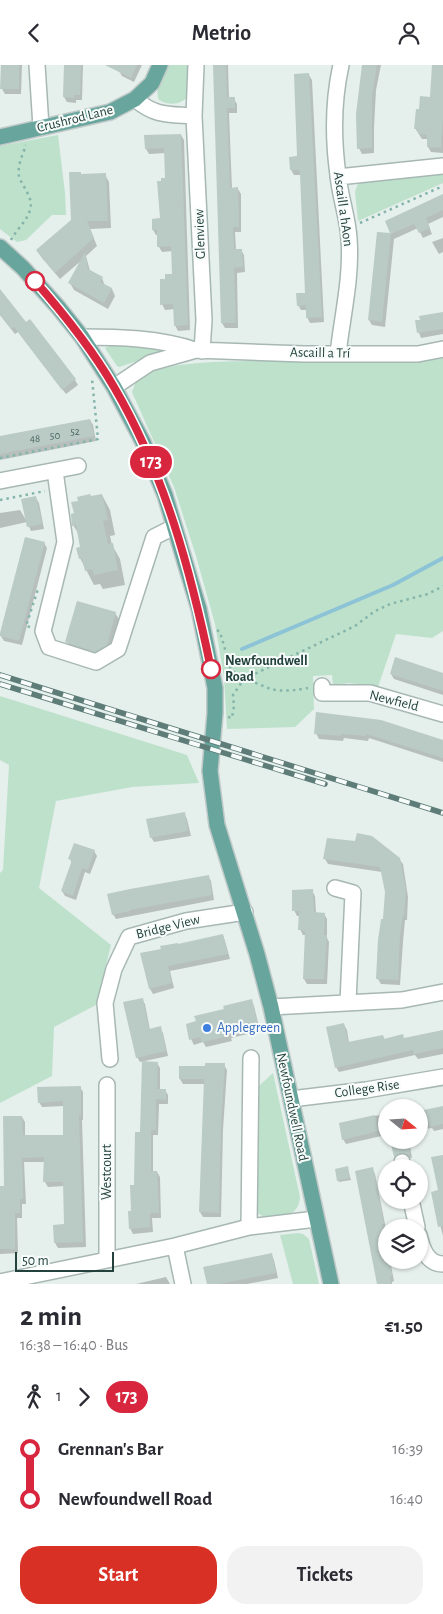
<!DOCTYPE html>
<html lang="en">
<head>
<meta charset="utf-8">
<style>
  body { margin:0; font-family:"Alegreya Sans",sans-serif; background:#f2f2f3; color:#2b2b33; height:100vh; display:flex; flex-direction:column; font-size:19px; white-space:nowrap }
  * { box-sizing:border-box; margin:0 }
  p { font-size:16px; color:#7c7c81 }
  .icon { flex:none; width:28px; height:28px; fill:none; stroke:currentColor; stroke-width:2; stroke-linecap:round; stroke-linejoin:round }
  .map { position:relative; height:1219px; overflow:hidden }
  .details { display:flex; flex-direction:column; background:#fff; flex:1 }
  .details>* { flex:none }
  .badge { padding:0 10px; border-radius:16px; font-size:18px; line-height:32px }
  .needle { width:32px; rotate:108deg }
  .buttons { position:absolute; left:378px; top:1034px; display:grid; gap:10px }
  .buttons a { display:grid; place-items:center; width:50px; height:50px; border-radius:50%; background:#fff; box-shadow:0 1px 4px #0004; font-size:25px }
  .scale { position:absolute; left:15px; bottom:12px; width:99px; box-sizing:border-box; padding-left:5px; border:2px solid #23423d; border-top:0; font-size:14px; line-height:18px; white-space:nowrap; color:#23423d; -webkit-text-stroke:4px #f7fbf9; paint-order:stroke }
  .map>.badge { position:absolute; translate:-50% -50%; box-shadow:0 0 0 2px #fff }
  .legs { display:flex; align-items:center; gap:8px; height:55px; padding:0 20px; font-size:16px }
  .legs p { margin-inline-start:auto }
  .summary { display:flex; align-items:center; justify-content:space-between; height:85px; padding:0 20px }
  h1 { font-size:28px; font-weight:700; line-height:38px }
  .cta { display:flex; gap:10px; margin-top:auto; padding:10px 20px }
  .cta a { flex:1; height:58px; border-radius:20px; background:#d93025; color:#fff; font-size:20px; font-weight:700; line-height:58px; text-align:center }
  .cta a+a { background:#f2f2f3; color:#2b2b33 }
  ul { padding:0 20px; list-style:none }
  li { display:flex; align-items:center; gap:18px; height:50px; font-size:19px }
  li i { display:grid; place-items:center; width:8px; height:100%; margin:0 6px; background:currentColor }
  li i::after { content:''; width:12px; height:12px; margin:-6px; border:4px solid; border-radius:50%; background:#fff }
  li p { margin-inline-start:auto }
  li:first-child i { background:linear-gradient(#0000 50%,currentColor 0) }
  li:last-child i { background:linear-gradient(currentColor 50%,#0000 0) }
  header { display:flex; justify-content:space-between; align-items:center; height:65px; padding:0 20px; background:#fff; font-size:22px; font-weight:700 }
  .map>svg:first-child { display:block }
  .green { fill:#bee1cb }
  .shadow { fill:#0003 }
  .lines { fill:none; stroke-linecap:round; stroke-linejoin:round }
  .stream { stroke:#8cc3d6; stroke-width:4 }
  .building { fill:#bacac5 }
  .minor-casing { stroke:#a7b8b4; stroke-width:18 }
  .major-casing { stroke:#c1cac9; stroke-width:18 }
  .path { stroke:#84b4aa; stroke-width:2.5; stroke-dasharray:2.5 4; stroke-linecap:butt }
  .minor { stroke:#fff; stroke-width:15 }
  .major { stroke:#68a69d; stroke-width:15 }
  .rail-casing { stroke:#5e7d78; stroke-width:5.5 }
  .rail { stroke:#f7fbf9; stroke-width:4; stroke-dasharray:11; stroke-linecap:butt }
  .line-1-casing { stroke:#fff; stroke-width:11 }
  .line-1 { stroke:#d7263d; stroke-width:8 }
  .stop-1-dot { fill:#fff; stroke:#d7263d; stroke-width:2.5 }
  .shop-dot { fill:#3f7fe0; stroke:#f7fbf9; stroke-width:2 }
  .labels { text-anchor:middle; dominant-baseline:central; stroke-width:4; stroke-linejoin:round; paint-order:stroke }
  .number-label { font-size:11px; fill:#49645f }
  .street-label { font-size:14px; fill:#23423d; stroke:#f7fbf9 }
  .stop-label { font-size:14px; font-weight:bold; fill:#23423d; stroke:#f7fbf9; text-anchor:start }
  .shop-label { font-size:14px; fill:#366cbe; stroke:#f7fbf9; text-anchor:start }
</style>
</head>
<body>
<header><svg class="icon" aria-label="back" viewBox="0 0 24 24"><path d="M15 5l-7 7 7 7"/></svg>Metrio<svg class="icon" aria-label="person" viewBox="0 0 24 24"><circle cx="12" cy="8" r="4"/><path d="M4 21q1-7 8-7t8 7"/></svg></header>
<div class="map">
<svg width="443" height="1219" viewBox="0 0 443 1219">
  <rect width="100%" height="100%" fill="#e5efec"/>
  <!-- green -->
  <path class="green" d="M169 0H191L188 32C178 40 171 41 159 35 154 23 163 11 169 0Z
    M58 70 65 128 66 150H52L26 175 17 177 0 164V81Z
    M443 108V118L358 156 355 127 358 118Z
    M124 279 183 284 153 291 119 302 117 301 105 283 111 280Z
    M443 293V566L432 573 396 569 378 622 349 618 333 620 332 610 313 611 314 644 295 662 227 664 224 612 215 559 196 491 174 422 132 327 138 311C173 297 210 297 247 296 312 295 378 299 443 293Z
    M0 631 187 690 199 718 132 722 56 736 39 823 111 880 96 940 54 962 52 1011 0 1038V808L3 805 9 700 0 695Z
    M273 1008 300 1132C298 1153 283 1150 266 1153L254 1146 259 1021Z
    M298 1168 303 1169 309 1174 319 1219H293L280 1170Z"/>
  <!-- shadow -->
  <path class="shadow" d="M2 0H22L21 29H5L2 24Z
    M65 0H83L82 35H76V38L67 37 64 32Z
    M122 0H142L134 17 122 11 119 6Z
    M214 0H228L229 34H234L237 39V48H229L232 124H238L241 129V167H235L236 185H241L244 190 245 207 237 208 238 263H225L222 258Z
    M363 0H381L376 25 374 63V88L362 89 359 83Z
    M434 0H443V88L431 87 428 82V74H422L415 63 420 45 431 33Z
    M309 10 312 15 324 257 310 258 307 252V245H301L298 240 306 229 302 110H294L291 105 298 92Z
    M181 70 184 75 190 265 178 266 175 260V244L165 245 162 239 166 216 174 210 173 186 162 187 159 182 158 170H156L153 165 162 155 166 114V88L149 89 146 84Z
    M105 110 109 117 111 163 90 164 97 181 86 191 90 206 102 213 105 221 112 224 115 231 108 244 74 225 70 218 82 195 60 214 42 193 37 186 72 155 81 111Z
    M443 131V152L428 159 432 169 423 173 418 163 394 174 385 262 372 260 369 255 378 168 392 169 386 157Z
    M443 173V187L439 189 432 177Z
    M0 226 26 259 30 256 75 315 78 320 66 329 18 267 15 269 0 250Z
    M443 248V269L421 273 419 268Z
    M90 355 93 360 96 376 0 395V373Z
    M102 430 110 445 115 470 110 471 112 480 120 494 125 520 103 524 100 519 94 520 80 493 82 483 80 471 73 460Z
    M36 433 39 438 44 464 31 466 27 457 0 463V448L20 445 26 455Z
    M44 478 47 483 22 580 4 576 1 571Z
    M115 548 124 562 114 594 75 592 67 577Z
    M391 609H443V630L394 614Z
    M317 648 443 676V697L369 673 368 676 344 673 343 676 319 674 316 668Z
    M184 748 187 754 191 771 154 777 151 772Z
    M356 778 399 794 403 799 408 832 407 855H405L403 877 400 920 381 919 378 914 386 827 382 807 328 799 325 794Z
    M94 786 97 791 90 809 85 807 76 835 65 831 62 826 72 798 70 794Z
    M208 811 211 816 214 835 116 854 113 849Z
    M312 826 315 831 316 848 324 849 327 854V873L329 877 327 919H307L304 914 306 870H303L300 864V851H297L294 845Z
    M223 871 225 876 230 894 170 906 174 923 153 929 150 924 141 889Z
    M142 934 145 939 150 965 160 963 163 968 168 991 140 997 137 992Z
    M251 935 254 941 260 966 231 973 232 976 206 982 203 977 194 980 191 974 225 945Z
    M344 960 347 965 349 978 383 971 385 975H404L443 967V989L418 994 415 990 339 1007 336 1002Z
    M157 998 160 1003V1025H165L168 1030V1039H159L158 1070H153V1107H157L160 1112 161 1153H152L153 1167 133 1169 130 1163 141 1069Z
    M224 1000 227 1005 223 1065 221 1152H203L200 1147 205 1019H183L180 1014 206 1002Z
    M80 1022 83 1027V1055H82L86 1182 58 1183 55 1178 65 1161 64 1121 48 1122 45 1117V1097H24L26 1139H22V1153H17L18 1188 0 1189V1158L5 1122 22 1052 25 1057V1072L64 1071V1041L42 1042 39 1037Z
    M443 1042V1064L434 1066 432 1063 419 1065V1044L420 1047Z
    M386 1049V1070L346 1079 343 1074 375 1051Z
    M392 1075H409L412 1093 404 1092 397 1096 395 1091Z
    M443 1091V1171L432 1128 439 1127Z
    M347 1102 351 1115 339 1117 338 1115Z
    M372 1103 375 1109 386 1164H384L386 1177V1195H390L394 1216 392 1217V1219H378Z
    M271 1189 274 1195 278 1213 247 1219H208Z
    M166 1212 170 1219H136Z"/>
  <g class="lines">
    <!-- stream -->
    <path class="stream" d="M242 584 393 520 443 493"/>
  </g>
  <!-- building -->
  <path class="building" d="M1 0H19V24H0Z
    M64 0H81L80 30H74V33L63 32Z
    M105 0H137L131 13Z
    M213 0H226L227 32H235V43H227L230 123 238 122 239 162H233L234 184H242L243 202 234 203 236 258H221Z
    M362 0H377L372 32V83L357 84 356 49Z
    M432 0H443V53L441 83 427 82V70L418 69V64H414L416 44H419L420 31 430 32Z
    M309 8 322 252 306 253V240L297 241 296 228H305L300 109 299 105H290L289 92 297 91 294 9Z
    M181 69 188 260 174 261 173 239 160 240V214H165V209H172L171 181 157 182V165H152V154L160 153 157 116H161V113H165L164 83 145 84 144 70Z
    M69 107H81V109L106 108 108 156H87L94 173 55 208 36 185 71 155Z
    M443 129V145L426 153 430 163 419 168 414 159 391 169 382 257 368 255 377 167 390 168 385 156Z
    M85 187 88 204 103 212 100 217 112 223 104 238 68 218Z
    M0 224 26 257 30 254 76 314 62 325 14 262 11 264 0 250Z
    M443 247V264L417 268 415 255H420L419 251Z
    M90 354 94 371 0 389V371Z
    M90 429 91 431 102 429 108 455 103 456 108 479 113 478 118 505 94 510 92 504 85 506 82 493 79 494 76 483 80 482 76 460 72 461 71 449 74 448 71 437 78 436 77 432Z
    M36 431 42 459 27 462 21 434Z
    M25 472 45 477 19 576 0 571V568Z
    M77 536 116 547 107 580 95 587 65 577Z
    M395 592 443 608V626L390 609Z
    M316 647 381 655 443 675V693L366 669V671L341 669V671L314 669Z
    M185 747 188 766 150 773 146 754Z
    M357 768 372 771 400 793 406 826 404 851 403 850 400 871 398 915 376 914 378 875 381 854H383L385 827 380 802 323 794 327 773 355 776Z
    M74 778 95 785 88 805 82 803 73 831 61 826 72 795 68 794Z
    M209 810 212 830 130 845V846L112 850 107 829 130 824Z
    M313 824 314 847 325 848 324 870H327L324 914H303L305 867H303V865H298L299 846H292V825Z
    M223 869 228 889 168 901 172 918 149 924 140 888 161 884 160 881 178 878V879Z
    M143 933 149 964 161 961 166 986 136 993 123 937Z
    M252 934 258 961 229 968 230 971 202 977 200 972 189 975 186 959 196 956 194 951 224 944 223 941Z
    M344 958 348 977 383 970 384 974 403 969 404 973 443 965V983L414 989 413 985 335 1003 326 962Z
    M142 996 158 997 157 1024H166V1035L156 1034V1065H151V1106H157L159 1148H150V1162L129 1164 128 1146H131L130 1120H134L135 1067H140Z
    M205 998H225L221 1059 219 1148 199 1147 204 1014H179V1001H205Z
    M81 1021V1050H79L83 1177 54 1178 53 1160 64 1159 63 1117H43L44 1092 22 1093 23 1134H20V1148H15V1184H0V1121H4L3 1051H22L23 1070H63V1036L38 1038 37 1022Z
    M443 1041V1059L430 1062 429 1058 419 1060V1046Z
    M375 1050 378 1066 342 1075 339 1058Z
    M408 1076 410 1089 401 1088 394 1092 391 1079Z
    M443 1090V1161L438 1162 431 1127 438 1125 431 1092Z
    M348 1101 350 1113 337 1116 335 1104Z
    M373 1102 384 1159H382L386 1182V1199H390L392 1211 390 1212 391 1219H377L355 1106Z
    M272 1188 276 1208 219 1219H207L203 1202Z"/>
  <g class="lines">
    <defs>
      <path id="minor" d="M37 0 41 62
        M196 0 194 51 204 255 202 286
        M135 34C156 52 169 49 194 51
        M338 112 443 101
        M82 272C119 272 159 273 195 285
        M338 289C342 252 352 212 349 174 348 153 340 132 338 110 333 74 333 36 341 0
        M114 322 150 298 196 285 304 289H418L443 284
        M55 406 65 477 43 566 49 582 96 597 118 584 154 472 174 462
        M0 416 78 401
        M322 621V628H370L443 649
        M335 823 353 828 348 937
        M271 942 402 935 443 927
        M110 994 105 938 114 904 129 872 186 856 245 847
        M107 1020V1194
        M291 1034 366 1025 443 1012
        M402 1097 403 1102
        M411 1135 417 1162
        M249 1162 251 993
        M419 1170C422 1183 427 1199 443 1199
        M175 1181 183 1219
        M0 1217 175 1181 249 1162 316 1154"/>
      <path id="major" d="M0 72 110 47 135 34 152 18 160 0
        M0 182 23 203 58 242 82 272 114 322 143 377 165 430 199 544 215 623V648L210 706 217 760 257 889 271 942 331 1219"/>
    </defs>
    <!-- minor casing -->
    <use href="#minor" class="minor-casing"/>
    <!-- major casing -->
    <use href="#major" class="major-casing"/>
    <!-- path -->
    <path class="path" d="M360 158 443 121
      M11 175C16 165 27 156 30 145 34 132 22 122 19 111 17 101 23 89 26 80
      M0 393 98 374 92 314
      M0 435 45 426
      M30 562 26 561 38 524
      M217 565 220 567 231 605 244 614 355 561 375 546 390 539 428 529 443 521
      M228 652 232 653 234 641 233 630 244 614C253 616 262 621 271 624 282 627 297 625 308 623"/>
    <!-- minor -->
    <use href="#minor" class="minor"/>
    <!-- major -->
    <use href="#major" class="major"/>
    <defs>
      <path id="rail" d="M0 610 443 748
        M0 619 325 719"/>
    </defs>
    <!-- rail casing -->
    <use href="#rail" class="rail-casing"/>
    <!-- rail -->
    <use href="#rail" class="rail"/>
  </g>
  <g class="lines">
    <defs>
      <path id="line-1" d="M35 216C64 249 92 284 114 322 165 409 191 507 211 604"/>
    </defs>
    <!-- line-1 casing -->
    <use href="#line-1" class="line-1-casing"/>
    <!-- line-1 -->
    <use href="#line-1" class="line-1"/>
  </g>
  <!-- markers -->
  <g class="stop-1-dot">
    <circle cx="35" cy="216" r="9"/>
    <circle cx="211" cy="604" r="9"/>
  </g>
  <circle class="shop-dot" cx="207" cy="963" r="5"/>
  <g class="labels">
    <!-- number labels -->
    <g class="number-label">
      <text x="75" y="366">52</text>
      <text x="55" y="370">50</text>
      <text x="35" y="373">48</text>
    </g>
    <!-- street labels -->
    <g class="street-label">
      <text transform="translate(75 54) rotate(-14)">Crushrod Lane</text>
      <text transform="translate(343 144) rotate(82)">Ascaill a hAon</text>
      <text transform="translate(200 169) rotate(-92)">Glenview</text>
      <text transform="translate(320 288) rotate(1)">Ascaill a Trí</text>
      <text transform="translate(394 636) rotate(14)">Newfield</text>
      <text transform="translate(168 862) rotate(-14)">Bridge View</text>
      <text transform="translate(367 1024) rotate(-8)">College Rise</text>
      <text transform="translate(292 1042) rotate(78)">Newfoundwell Road</text>
      <text transform="translate(107 1107) rotate(-90)">Westcourt</text>
    </g>
    <!-- stop labels -->
    <g class="stop-label">
      <text x="225" y="596">Newfoundwell<tspan x="225" dy="16">Road</tspan></text>
    </g>
    <!-- shop labels -->
    <g class="shop-label">
      <text x="217" y="963">Applegreen</text>
    </g>
  </g>
</svg>
<div class="buttons">
<a><svg class="needle" viewBox="-14 -14 28 28"><path d="M0-13l5 13h-10z" fill="#e53935"/><path d="M0 13l5-13h-10z" fill="#7c7c81"/></svg></a>
<a><svg class="icon" aria-label="locate" viewBox="0 0 24 24"><circle cx="12" cy="12" r="6"/><path d="M12 2v4M12 18v4M2 12h4M18 12h4"/></svg></a>
<a><svg class="icon" aria-label="layers" viewBox="0 0 24 24"><path d="M12 4l9 5-9 5-9-5zM3 14l9 5 9-5"/></svg></a>
</div>
<div class="scale">50 m</div>
<b class="badge" style="left:151px;top:397px;background:#d7263d;color:#fff">173</b>
</div>
<section class="details">
<div class="summary"><div><h1>2 min</h1><p>16:38 – 16:40 · Bus</p></div><b>€1.50</b></div>
<div class="legs"><svg class="icon" aria-label="walk" viewBox="0 0 24 24"><circle cx="13" cy="4" r="2"/><path d="M13 8l-2 6 4 7M11 14l-3 7M7 12l3-4h3l4 4"/></svg>1<svg class="icon" aria-label="forward" viewBox="0 0 24 24"><path d="M9 5l7 7-7 7"/></svg><b class="badge" style="background:#d7263d;color:#fff">173</b></div>
<ul>
<li><i style="color:#d7263d"></i><b>Grennan's Bar</b><p>16:39</p></li>
<li><i style="color:#d7263d"></i><b>Newfoundwell Road</b><p>16:40</p></li>
</ul>
<div class="cta"><a>Start</a><a>Tickets</a></div>
</section>
</body>
</html>
